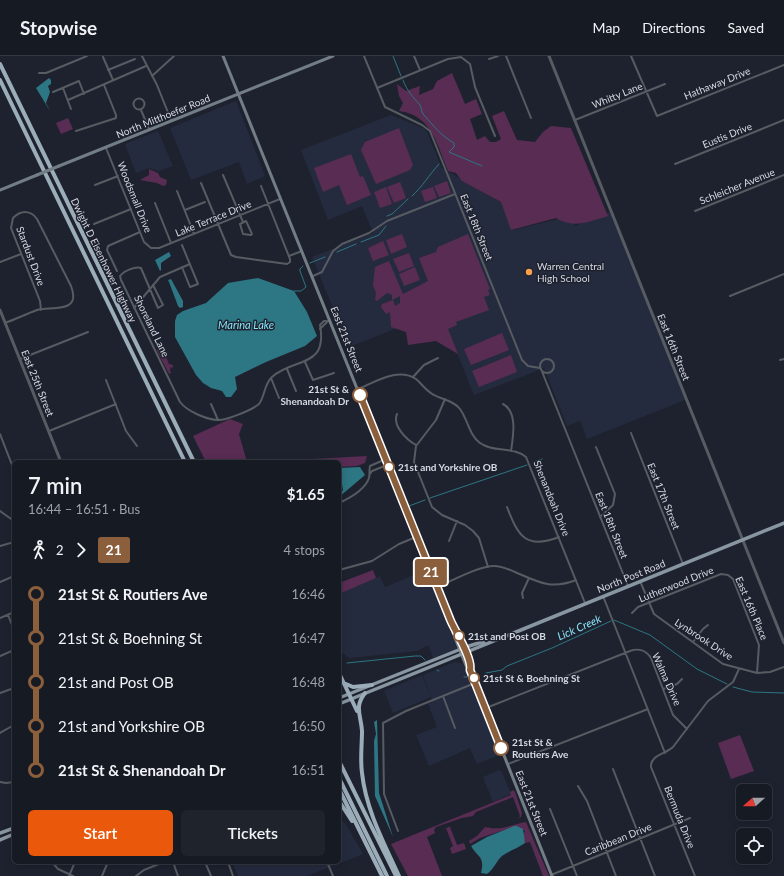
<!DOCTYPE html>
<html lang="en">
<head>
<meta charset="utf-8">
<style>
  body { margin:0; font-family:Lato,sans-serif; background:#1f232b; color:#f1f3f6; height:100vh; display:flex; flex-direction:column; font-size:15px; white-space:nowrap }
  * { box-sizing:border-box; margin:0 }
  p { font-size:13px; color:#9ea1a6 }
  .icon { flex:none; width:22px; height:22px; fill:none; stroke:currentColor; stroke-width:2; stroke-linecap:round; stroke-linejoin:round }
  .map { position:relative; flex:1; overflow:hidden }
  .details { position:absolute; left:12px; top:404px; width:329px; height:404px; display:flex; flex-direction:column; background:#161a23; border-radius:6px; box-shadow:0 2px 10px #0003,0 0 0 1px #353841 }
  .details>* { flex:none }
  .badge { padding:0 8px; border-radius:3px; font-size:14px; line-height:26px }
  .needle { width:26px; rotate:249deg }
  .controls { position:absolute; left:736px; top:728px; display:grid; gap:8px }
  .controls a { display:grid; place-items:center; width:36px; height:36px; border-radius:6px; background:#161a23; box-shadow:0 2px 10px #0003,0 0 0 1px #353841; font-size:20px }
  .map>.badge { position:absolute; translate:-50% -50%; box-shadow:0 0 0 2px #fff }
  .legs { display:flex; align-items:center; gap:6px; height:44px; padding:0 16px; font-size:13px }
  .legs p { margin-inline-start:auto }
  .overview { display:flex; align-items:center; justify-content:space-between; height:68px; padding:0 16px }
  h1 { font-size:22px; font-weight:600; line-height:30px }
  .primary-button { display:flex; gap:8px; margin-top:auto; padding:8px 16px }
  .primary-button a { flex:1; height:46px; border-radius:6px; background:#ea580c; color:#fff; font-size:16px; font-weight:600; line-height:46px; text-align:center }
  .primary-button a+a { background:#1f232b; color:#f1f3f6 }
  ul { padding:0 16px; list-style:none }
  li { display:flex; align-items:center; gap:14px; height:44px; font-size:15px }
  li i { display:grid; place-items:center; width:6px; height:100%; margin:0 5px; background:currentColor }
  li i::after { content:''; width:10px; height:10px; margin:-5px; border:3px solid; border-radius:50%; background:#161a23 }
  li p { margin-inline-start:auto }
  li:first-child i { background:linear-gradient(#0000 50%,currentColor 0) }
  li:last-child i { background:linear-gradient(currentColor 50%,#0000 0) }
  header { display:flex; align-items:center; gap:24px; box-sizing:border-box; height:56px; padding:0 20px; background:#161a23; border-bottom:1px solid #353841 }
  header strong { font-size:19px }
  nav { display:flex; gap:22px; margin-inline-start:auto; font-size:14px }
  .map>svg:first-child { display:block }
  .built { fill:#252b3e }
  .green { fill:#582c53 }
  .water { fill:#2d7683 }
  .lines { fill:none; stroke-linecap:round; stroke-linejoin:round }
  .stream { stroke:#2d7683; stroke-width:1 }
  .minor { stroke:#565c61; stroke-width:2 }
  .tertiary { stroke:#565c61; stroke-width:3 }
  .secondary { stroke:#727d85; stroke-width:3 }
  .primary { stroke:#8896a1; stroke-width:3.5 }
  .motorway { stroke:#9cadba; stroke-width:4 }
  .secondary-bridge { stroke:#727d85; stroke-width:3 }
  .line-1-casing { stroke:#fff; stroke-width:9 }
  .line-1 { stroke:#8b5e3c; stroke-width:6 }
  .poi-dot { fill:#f8a04b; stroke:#1e222f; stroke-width:1.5 }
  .stop-1-dot { fill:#fff; stroke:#8b5e3c; stroke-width:2 }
  .labels { text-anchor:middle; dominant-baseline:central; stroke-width:3; stroke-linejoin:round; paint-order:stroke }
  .street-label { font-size:10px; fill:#d6d9e2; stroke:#1e222f }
  .poi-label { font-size:10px; fill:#d6d9e2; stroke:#1e222f; text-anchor:start }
  .stop-label { font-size:10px; font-weight:bold; fill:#d6d9e2; stroke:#1e222f; text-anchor:start }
  .water-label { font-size:11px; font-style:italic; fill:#87e3f6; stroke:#1e222f }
</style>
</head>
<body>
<header>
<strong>Stopwise</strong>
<nav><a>Map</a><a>Directions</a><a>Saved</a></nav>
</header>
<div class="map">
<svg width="784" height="820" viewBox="0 0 784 820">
  <rect width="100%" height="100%" fill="#1e222f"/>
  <!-- built -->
  <path class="built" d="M236 45 265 120 247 128 239 106 191 124 170 72Z
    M391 59 423 72 427 76 442 112 502 147 513 174 571 160 575 170 610 156 685 344 587 383 580 365 567 370 544 312 474 339 440 255 349 291 312 201 373 177 362 150 328 164 301 94Z
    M158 75 173 110 159 115 149 112 136 117 125 88Z
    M422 503 457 593 433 602 429 590H426L417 595 349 602 339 594V538L380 520 385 531 414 519 412 507Z
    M455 606 463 608 499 699 477 708 470 692 429 710 416 679 437 671 428 648 433 646 423 619Z
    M422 619 431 641 393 657 384 635Z
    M499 714 502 716 511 738 493 746 483 721Z
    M339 762 345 767 363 798 307 820H238L232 806H339Z"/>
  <!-- green -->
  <path class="green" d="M452 17 465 48 476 43 482 58 470 63 477 84 485 80 490 86H496L501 83 492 60 504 55 517 84 535 86 543 76 551 70 571 72 608 160C587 166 576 173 556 162L511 174 501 146 462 125 456 117 448 115C437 89 432 59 399 55L403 47 399 40 397 28 406 35 420 30 419 39 433 33 437 25Z
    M68 62 73 73 61 78 56 67Z
    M399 72 413 109 410 114 376 128 361 94 365 86Z
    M351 98 360 121 363 120 371 139 347 149 339 129 323 136 314 112Z
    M149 113 158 117 160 121 167 124 166 129 163 130 157 127 140 124 149 119Z
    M447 125 451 137 439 141 434 130Z
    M400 126 406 142 394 147 387 131Z
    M386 131 392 148 380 152 374 136Z
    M433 131 437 142 425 146 421 135Z
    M402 178 407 191 391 198 386 184Z
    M468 178 490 233 488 234 490 239 484 241 489 254 456 266 457 269 448 273 458 298 436 285 408 289 406 276 391 271 390 256 386 258 381 251 382 248 393 244 395 250 400 247V240L392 244V239L387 237 377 245 375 244 376 237 373 229 375 211 389 205 403 238 428 225 419 202 436 196 438 191Z
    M383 185 389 199 373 205 368 192Z
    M409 197 414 210 399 216 393 203Z
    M415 211 420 224 404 230 399 218Z
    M502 277 509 294 471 309 464 293Z
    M158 291V293L167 296 165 298 169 308 173 309V312L171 311 170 314 171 317 169 318 157 295Z
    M511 299 517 316 479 331 472 315Z
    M230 363 243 368 239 378 247 406H206L193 380Z
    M367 400 365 407 357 410 339 411V406H304L312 403Z
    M373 514 376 522 339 538V527Z
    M740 679 754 715 731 723 718 687Z
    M513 734 515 736 522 757 521 761 519 762 520 760 513 741 476 756 473 760 462 762 436 771 434 774 435 777 427 781 442 820H408L391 788 511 739 510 736Z
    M526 766 549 820H543L530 786 525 787 523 778 525 775 517 770 480 782 470 788 469 785 477 780 485 771C502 775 509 769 526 766Z
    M451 770 450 771 457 789 464 787 466 793 452 798 450 792 453 790 446 772 444 773Z"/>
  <!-- water -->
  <path class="water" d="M49 22 51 24V28L48 30 50 36 46 47 50 55 36 32Z
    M169 196 171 200 161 207V214L160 215 155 204Z
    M258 222 294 235 307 256 317 280 305 290 266 306 235 321 237 333 231 341H226L222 335 211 332 203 327 196 319 175 281V265L177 259 183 255 206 247 228 227Z
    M171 223 183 245V251L180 252 178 250 169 226 168 224Z
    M360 411 365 419 339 441 343 434 339 412Z
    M377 664 379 737 393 781 375 740 374 685 376 678 374 666Z
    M514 770H517L523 773 525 787C518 792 509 795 502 800 497 804 494 813 487 818L481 817C485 800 478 802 471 790L487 781Z"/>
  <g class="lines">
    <!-- stream -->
    <path class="stream" d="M393 0 401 20
      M403 24C407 35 413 41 420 49 422 52 421 55 423 58 433 69 441 80 454 87V91L449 96 482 110
      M412 140C423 130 429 119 439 108
      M387 160 392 158 408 143
      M361 186 379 179 386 170
      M337 196 356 188
      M310 207 325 201
      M294 235H301L306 231 300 215V213L303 210
      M533 406 542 403
      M430 442 527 409
      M409 450 425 444
      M614 564 650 579 697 613 727 628
      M347 607 415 600H421L425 604
      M437 614 439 615
      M486 617 502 614 507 610 552 592 611 565
      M464 621H467
      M733 631 752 636 784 637"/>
    <!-- minor -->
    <path class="minor" d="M142 0 157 29 171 64
      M364 0 385 51 422 69 430 75 522 304 528 310 540 312
      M414 0 420 14
      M506 0 531 62
      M631 0 657 60 784 9
      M103 1 113 24
      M489 3 498 0
      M108 14 135 3
      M39 17H46L87 0
      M152 20 174 0
      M63 32 71 53
      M377 32 448 3 461 1 470 8 475 31 495 80
      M53 36 79 25 84 38
      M133.5 48a5.5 5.5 0 1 1 11 0a5.5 5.5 0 1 1-11 0Z
      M68 44 146 10
      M141 54 149 73
      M575 64 665 28
      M76 75 116 62V59L104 29
      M106 92 144 186 151 192H159L280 143
      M675 108 784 64
      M223 119 243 166
      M201 127 231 199 236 201 287 208 290 206V203L261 130
      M95 129 118 120
      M177 135 194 178
      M155 147 171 187
      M185 154 205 146
      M695 155 784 119
      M246 165 252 178 251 179 243 178 240 168Z
      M94 168 131 153
      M289 200 302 195
      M0 206 21 198
      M182 211 190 231 198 228 182 189
      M117 215 107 194 108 190 140 176
      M313 220 322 216 333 195 342 188 369 177 387 165 455 138
      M153 229 163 249 158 252 141 212C135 210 124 215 120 220L121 224 180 346C187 355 205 363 217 364 225 365 252 354 259 348 265 340 264 328 272 321 294 301 328 313 320 269L324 265H330
      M730 240 784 218
      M134 252 160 221 190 208
      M5 267C16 263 26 258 37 254 51 250 82 258 71 230L37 163C31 154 21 154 13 162L11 172 40 245 41 254
      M320 273 328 265
      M540 310a7 7 0 1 1 14 0a7 7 0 1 1-14 0Z
      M20 303 88 276
      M780 304 784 303
      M305 306 313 324 334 317
      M287 313 296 335
      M541 313 628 530
      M413 321 424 309 438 302
      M271 322 279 342
      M106 324 126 375 137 390
      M358 333C375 326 398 311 416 323 422 328 426 335 434 339 443 344 453 344 460 353 468 364 469 379 480 387 494 397 513 390 526 401L585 547
      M445 343 436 364 416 390 414 406 432 451 442 459 465 469 473 475 479 482 488 511
      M211 348 218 364
      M503 348C518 356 513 381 511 395
      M397 358C392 370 407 384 416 389
      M49 375 116 348
      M631 377 683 508
      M0 378 14 414
      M596 391 615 438 613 449 600 461
      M370 418 372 415 387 409
      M339 447C350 442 365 434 369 422 370 418 369 414 370 410L386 403
      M507 451C518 480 526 494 559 481
      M0 455 14 465
      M449 485 457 465
      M0 490 14 486
      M339 514 372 505 399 488 416 481
      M640 525 654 558 723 608 757 617 770 616 784 611
      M0 526 14 520
      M437 531C452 525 478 510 494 510 502 510 508 513 515 516 538 526 551 534 576 524
      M603 540 665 697
      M523 542 522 537 529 522
      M632 557 638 551 721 518 728 519 733 523 759 589 757 617
      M8 559 14 574
      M0 562 14 556
      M693 586 703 573 708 569
      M0 600 14 594
      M663 633 677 628 682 623
      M0 637 14 632
      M443 640 455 672
      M486 652 630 595C638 592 646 594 651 602L673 659 687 673
      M0 677 14 669
      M508 708 648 653
      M613 713 655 820
      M0 726 6 727 14 726
      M578 730 587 745 616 820
      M550 753 577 820
      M398 775 384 738 383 667 406 655 475 627
      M52 806 58 813 73 820
      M173 806 178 820
      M205 806 211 820
      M228 806 233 820
      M327 806 333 820
      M551 819 690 762
      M69 820 75 806
      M102 820 108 806
      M136 820 144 814 164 806
      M695 820 651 711C650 699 666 698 673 691L708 645 733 626 739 613"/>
    <!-- tertiary -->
    <path class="tertiary" d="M549 0 784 587
      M0 254 61 406"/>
    <!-- secondary -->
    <path class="secondary" d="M223 0 437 531 454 573 457 576 471 611 470 614 552 820
      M59 110 333 0
      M0 134 37 119
      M454 573 453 577 467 612 470 613"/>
    <!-- primary -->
    <path class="primary" d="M339 642 466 591 482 586 484 587
      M339 648 784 467
      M0 777 14 772
      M0 784 14 778"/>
    <!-- motorway -->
    <path class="motorway" d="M0 8 194 406
      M0 24 185 406
      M339 617 357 655
      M346 628 353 631 372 629
      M365 637C354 651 361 659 362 675 362 689 360 703 362 717 366 754 384 787 399 820
      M339 705 396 820
      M339 722 387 820
      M339 733 382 820
      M339 745 352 765"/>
    <!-- secondary-bridge -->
    <path class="secondary-bridge" d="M37 119 59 110"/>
  </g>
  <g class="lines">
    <defs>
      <path id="line-1" d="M360 339 450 563C454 574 473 602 470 614L501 692"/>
    </defs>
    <!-- line-1 casing -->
    <use href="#line-1" class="line-1-casing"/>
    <!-- line-1 -->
    <use href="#line-1" class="line-1"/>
  </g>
  <!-- markers -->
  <circle class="poi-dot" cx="529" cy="216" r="4"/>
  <g class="stop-1-dot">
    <circle cx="360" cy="339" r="7"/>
    <circle cx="389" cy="411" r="5"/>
    <circle cx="459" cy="580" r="5"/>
    <circle cx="474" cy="622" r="5"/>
    <circle cx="501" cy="692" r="7"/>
  </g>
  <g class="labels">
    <!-- street labels -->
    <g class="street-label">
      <text transform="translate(717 27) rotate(-22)">Hathaway Drive</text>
      <text transform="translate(617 39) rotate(-22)">Whitty Lane</text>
      <text transform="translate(163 60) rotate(-22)">North Mitthoefer Road</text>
      <text transform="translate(727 79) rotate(-22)">Eustis Drive</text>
      <text transform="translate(737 130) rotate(-22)">Schleicher Avenue</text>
      <text transform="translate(135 141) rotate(68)">Woodsmall Drive</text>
      <text transform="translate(213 162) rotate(-22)">Lake Terrace Drive</text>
      <text transform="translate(477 171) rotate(68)">East 18th Street</text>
      <text transform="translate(31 200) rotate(69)">Stardust Drive</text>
      <text transform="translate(104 204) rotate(64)">Dwight D Eisenhower Highway</text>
      <text transform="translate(152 270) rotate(64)">Shoreland Lane</text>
      <text transform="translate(347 283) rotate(68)">East 21st Street</text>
      <text transform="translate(674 291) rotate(68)">East 16th Street</text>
      <text transform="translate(38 327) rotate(68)">East 25th Street</text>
      <text transform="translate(664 440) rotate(68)">East 17th Street</text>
      <text transform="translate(552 442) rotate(68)">Shenandoah Drive</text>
      <text transform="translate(612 469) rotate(68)">East 18th Street</text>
      <text transform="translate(631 520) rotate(-22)">North Post Road</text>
      <text transform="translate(676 528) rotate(-22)">Lutherwood Drive</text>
      <text transform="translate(752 552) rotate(67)">East 16th Place</text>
      <text transform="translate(704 583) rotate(33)">Lynbrook Drive</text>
      <text transform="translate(667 623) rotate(66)">Walma Drive</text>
      <text transform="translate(532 747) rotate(68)">East 21st Street</text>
      <text transform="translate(680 761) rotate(68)">Bermuda Drive</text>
      <text transform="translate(618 783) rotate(-22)">Caribbean Drive</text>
    </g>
    <!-- poi labels -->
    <g class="poi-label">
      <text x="537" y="210">Warren Central<tspan x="537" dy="12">High School</tspan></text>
    </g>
    <!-- stop labels -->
    <g class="stop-label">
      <text x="349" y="333" text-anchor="end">21st St &amp;<tspan x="349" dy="12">Shenandoah Dr</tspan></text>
      <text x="398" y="411">21st and Yorkshire OB</text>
      <text x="468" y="580">21st and Post OB</text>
      <text x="483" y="622">21st St &amp; Boehning St</text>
      <text x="512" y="686">21st St &amp;<tspan x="512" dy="12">Routiers Ave</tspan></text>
    </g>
    <!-- water labels -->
    <g class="water-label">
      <text x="246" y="268">Marina Lake</text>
      <text transform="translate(579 571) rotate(-24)">Lick Creek</text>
    </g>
  </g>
</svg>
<div class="controls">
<a><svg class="needle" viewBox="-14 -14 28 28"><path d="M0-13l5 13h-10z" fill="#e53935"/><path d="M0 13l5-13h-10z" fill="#9ea1a6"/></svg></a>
<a><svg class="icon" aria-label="locate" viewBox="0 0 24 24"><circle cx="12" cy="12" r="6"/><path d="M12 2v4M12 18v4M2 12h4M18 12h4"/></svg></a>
</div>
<b class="badge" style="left:431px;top:516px;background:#8b5e3c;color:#fff">21</b>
<section class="details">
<div class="overview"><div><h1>7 min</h1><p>16:44 – 16:51 · Bus</p></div><b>$1.65</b></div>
<div class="legs"><svg class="icon" aria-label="walk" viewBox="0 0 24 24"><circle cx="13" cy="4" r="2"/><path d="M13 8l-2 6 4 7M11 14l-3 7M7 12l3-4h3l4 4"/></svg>2<svg class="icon" aria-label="forward" viewBox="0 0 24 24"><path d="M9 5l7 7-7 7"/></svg><b class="badge" style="background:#8b5e3c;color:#fff">21</b><p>4 stops</p></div>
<ul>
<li><i style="color:#8b5e3c"></i><b>21st St &amp; Routiers Ave</b><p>16:46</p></li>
<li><i style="color:#8b5e3c"></i><span>21st St &amp; Boehning St</span><p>16:47</p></li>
<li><i style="color:#8b5e3c"></i><span>21st and Post OB</span><p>16:48</p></li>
<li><i style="color:#8b5e3c"></i><span>21st and Yorkshire OB</span><p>16:50</p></li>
<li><i style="color:#8b5e3c"></i><b>21st St &amp; Shenandoah Dr</b><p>16:51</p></li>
</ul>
<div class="primary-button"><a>Start</a><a>Tickets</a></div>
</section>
</div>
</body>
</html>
